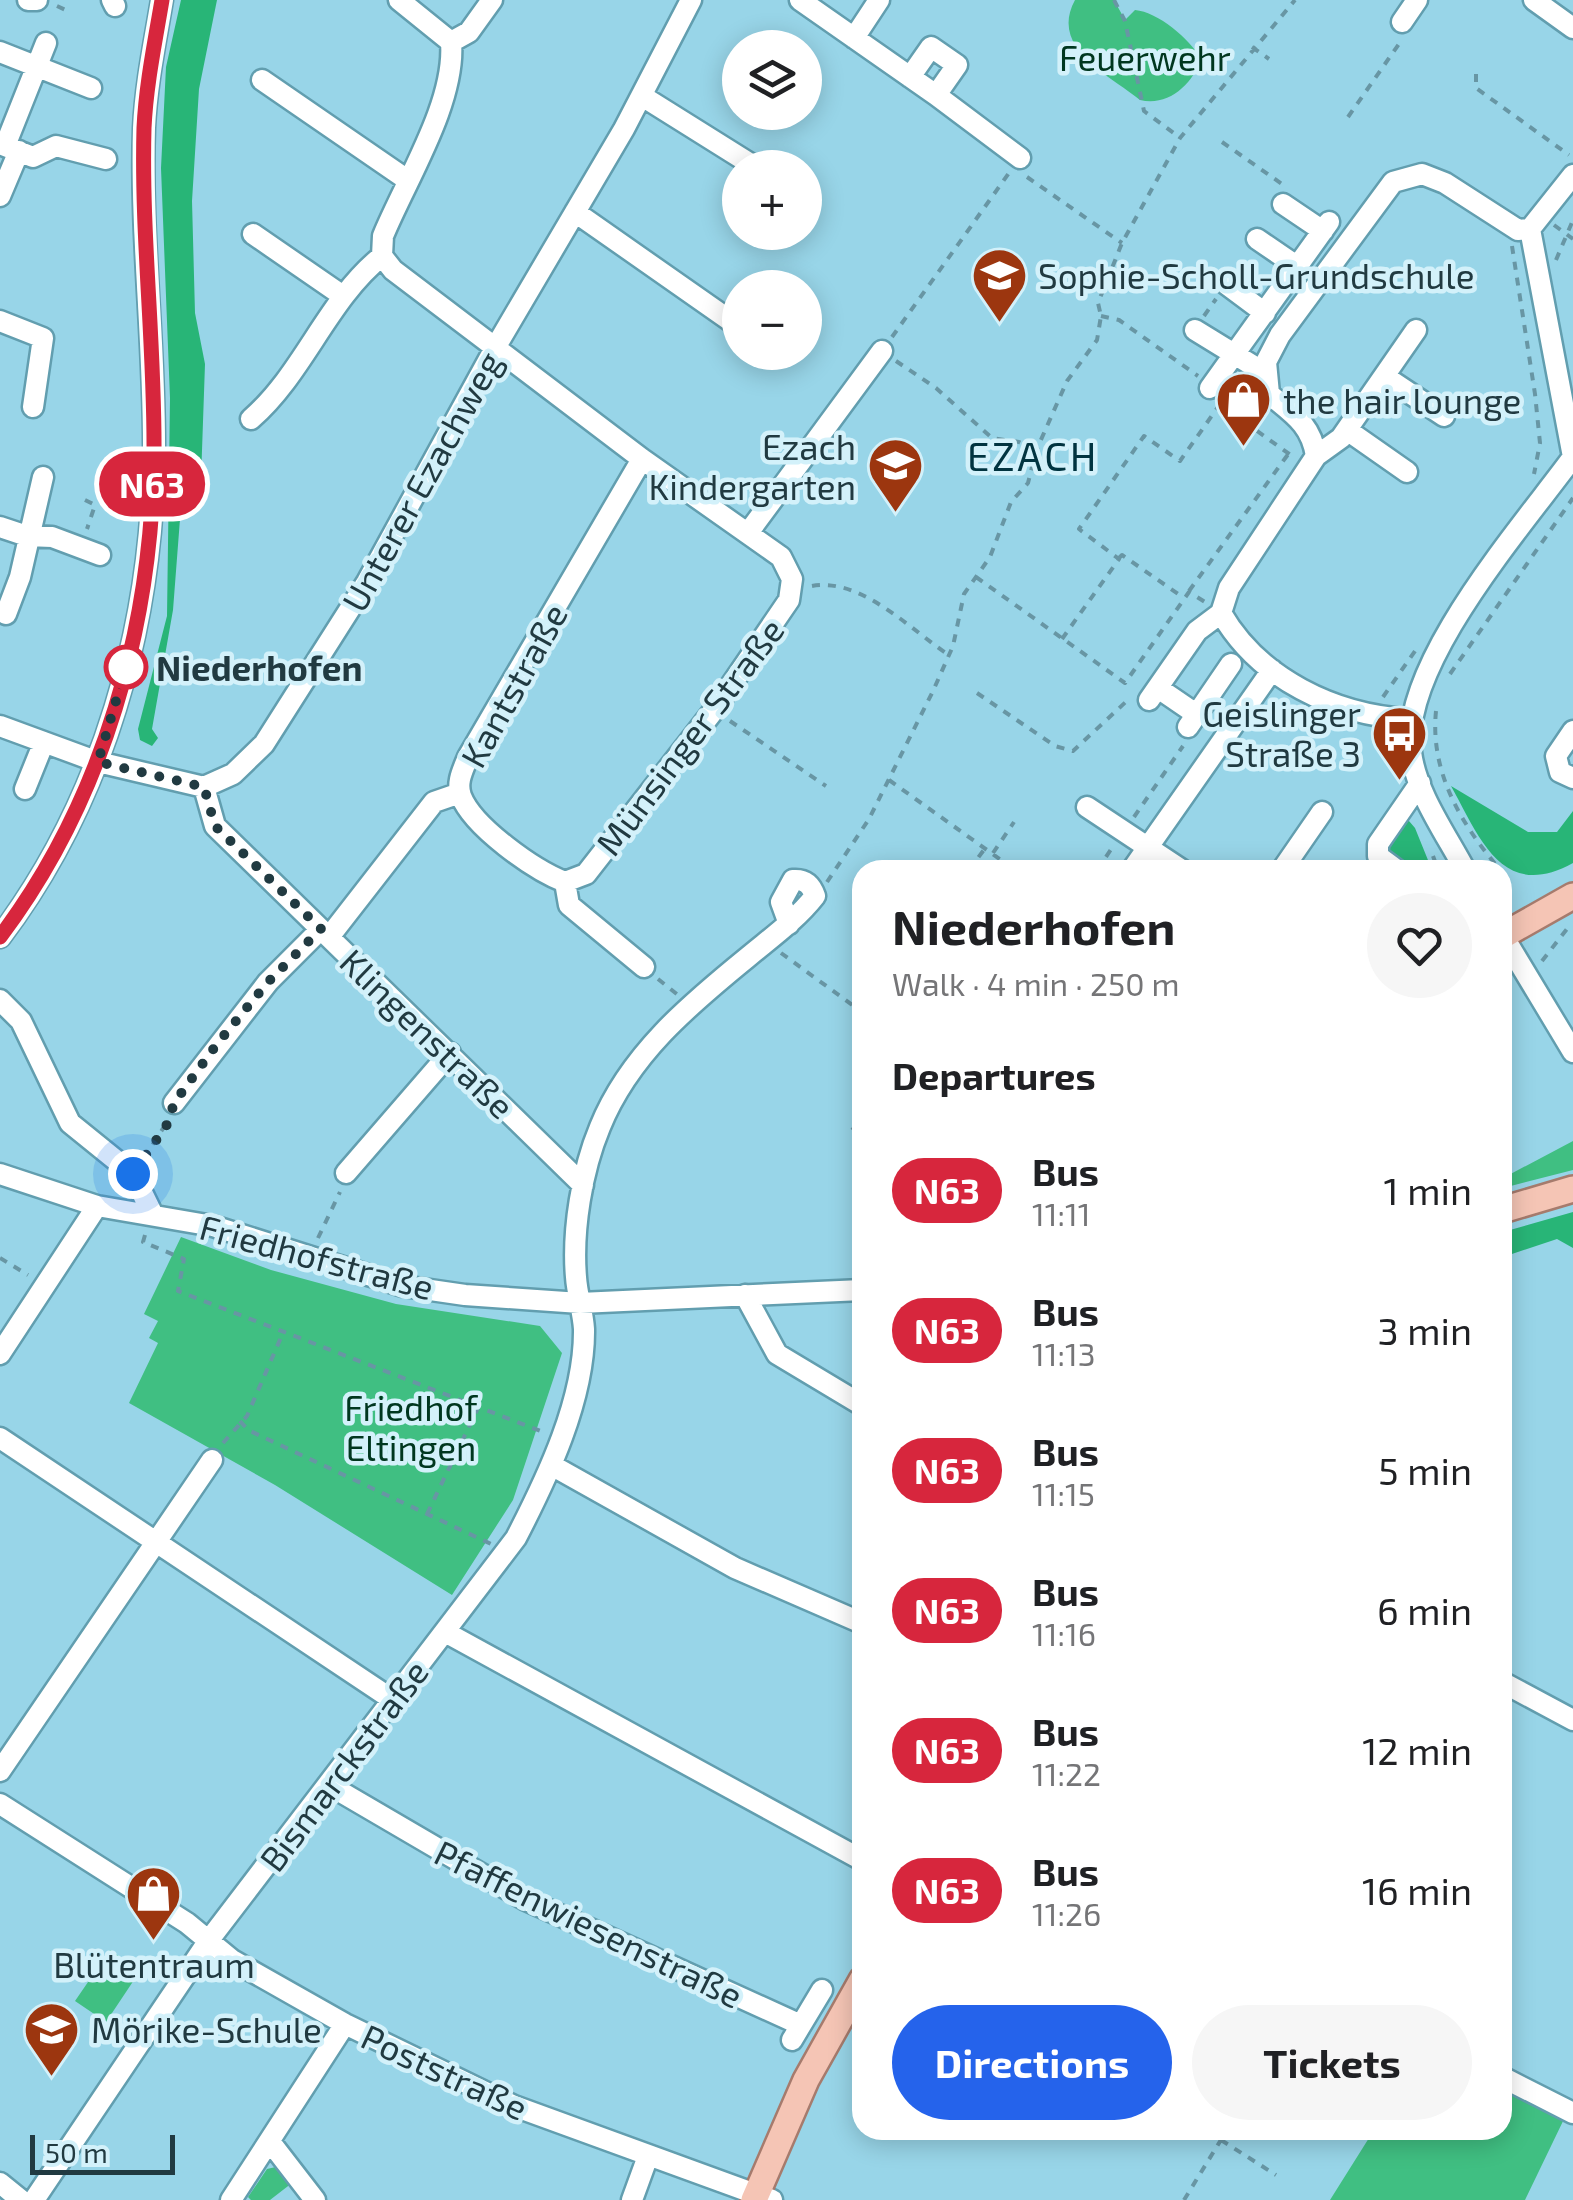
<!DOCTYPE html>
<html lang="en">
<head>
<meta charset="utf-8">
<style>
  body { margin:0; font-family:"Exo 2",sans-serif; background:#f6f6f6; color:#202124; height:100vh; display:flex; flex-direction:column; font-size:38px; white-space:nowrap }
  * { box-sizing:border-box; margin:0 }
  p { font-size:32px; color:#757577 }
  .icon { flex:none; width:55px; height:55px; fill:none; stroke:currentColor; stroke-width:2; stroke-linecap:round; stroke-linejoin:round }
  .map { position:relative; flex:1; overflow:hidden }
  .details { position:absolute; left:852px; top:860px; width:660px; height:1280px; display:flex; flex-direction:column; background:#fff; border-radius:30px; box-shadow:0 5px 25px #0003 }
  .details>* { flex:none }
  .badge { padding:0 20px; border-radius:32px; font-size:35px; line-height:65px }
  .buttons { position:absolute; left:722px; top:30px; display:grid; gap:20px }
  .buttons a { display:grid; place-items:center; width:100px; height:100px; border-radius:50%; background:#fff; box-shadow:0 5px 25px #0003; font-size:50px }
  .scale { position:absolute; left:30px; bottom:25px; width:145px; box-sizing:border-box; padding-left:10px; border:5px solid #213a41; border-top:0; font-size:28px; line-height:35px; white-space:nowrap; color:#213a41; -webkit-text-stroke:8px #d3f1fa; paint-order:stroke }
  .you { position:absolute; width:50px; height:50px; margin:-25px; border:8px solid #fff; border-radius:50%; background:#1a73e8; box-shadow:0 0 0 15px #1a73e833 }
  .map>.badge { position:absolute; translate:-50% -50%; box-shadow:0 0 0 5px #fff }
  h2 { padding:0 40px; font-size:38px; line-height:90px }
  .round { display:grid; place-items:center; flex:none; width:105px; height:105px; border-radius:52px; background:#f6f6f6 }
  .head { display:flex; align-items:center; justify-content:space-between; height:170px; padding:0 40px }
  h1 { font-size:48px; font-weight:700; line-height:75px }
  .action { display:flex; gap:20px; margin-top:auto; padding:20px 40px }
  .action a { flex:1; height:115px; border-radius:60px; background:#2563eb; color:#fff; font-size:40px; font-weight:700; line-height:115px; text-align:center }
  .action a+a { background:#f6f6f6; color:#202124 }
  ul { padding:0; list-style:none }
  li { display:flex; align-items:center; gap:30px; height:140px; padding:0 40px }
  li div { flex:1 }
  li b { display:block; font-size:38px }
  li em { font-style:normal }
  li .badge { min-width:110px; font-weight:700; text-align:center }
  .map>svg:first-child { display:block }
  .green { fill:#40bf82 }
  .forest { fill:#28b577 }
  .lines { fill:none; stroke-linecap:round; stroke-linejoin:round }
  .minor-casing { stroke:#629eaf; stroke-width:25 }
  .major-casing { stroke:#a67b6d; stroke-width:30 }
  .path { stroke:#6896a4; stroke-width:4; stroke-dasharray:8 8; stroke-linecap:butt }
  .minor { stroke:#fff; stroke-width:20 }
  .major { stroke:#f5c5b5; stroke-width:25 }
  .line-casing { stroke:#fff; stroke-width:22 }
  .line { stroke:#d7263d; stroke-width:15 }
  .walk { stroke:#213a41; stroke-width:10; stroke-dasharray:0 18 }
  .stop-dot { fill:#fff; stroke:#d7263d; stroke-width:5 }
  .labels { text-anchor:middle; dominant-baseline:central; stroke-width:9; stroke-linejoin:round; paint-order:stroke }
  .park-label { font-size:35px; fill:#00371f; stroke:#d3f1fa }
  .poi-label { font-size:35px; fill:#213a41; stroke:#d3f1fa; text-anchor:start }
  .street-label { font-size:35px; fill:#213a41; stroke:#d3f1fa }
  .stop-label { font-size:35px; font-weight:bold; fill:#213a41; stroke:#d3f1fa; text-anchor:start }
  .quarter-label { font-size:40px; letter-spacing:2.5px; fill:#013440; stroke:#d3f1fa }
</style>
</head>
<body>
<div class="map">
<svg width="1573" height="2200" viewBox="0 0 1573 2200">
  <rect width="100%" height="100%" fill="#98d5e8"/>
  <!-- green -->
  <path class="green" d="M1075 0H1114L1125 20 1135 10C1158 12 1190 39 1201 59 1193 84 1168 107 1140 100 1108 74 1049 48 1075 0Z
    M1573 1141V1170L1503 1188V1178Z
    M181 1237 271 1270 396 1304 540 1326 562 1353 513 1500 452 1595 275 1485 129 1403 158 1343 149 1338 158 1321 144 1314Z
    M110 1950 140 1971 106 2022 75 2001Z
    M1503 2085 1565 2117 1525 2200H1330L1374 2130H1502Z
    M280 2166 292 2183 270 2200H251L248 2197 267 2169Z"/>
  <!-- forest -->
  <path class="forest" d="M181 0H217L199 89 192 201 195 313 205 364 200 508 180 519 173 610 152 729 158 738 152 746 140 740 138 729 167 616 170 398 161 168 166 67Z
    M1451 786 1528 832H1557L1573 811V863C1502 902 1480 838 1451 786Z
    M1403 814 1415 828 1432 870H1395L1383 852Z
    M1573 1212V1248L1557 1239 1503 1257V1232Z"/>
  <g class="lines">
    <defs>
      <path id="minor" d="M28 0H37
        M112 0 115 6
        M399 0 451 42C456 102 406 180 383 236L382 256 393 270 642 459 781 557 792 579 789 600 714 710 586 874 565 882C534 870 473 827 461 796 456 782 463 770 468 757L642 459
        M800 0 936 95 957 65 931 47 910 77
        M1534 0 1573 28
        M1402 22 1417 0
        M854 38 879 0
        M451 42 469 32 492 0
        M0 52 91 88
        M262 80 406 179
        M936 95 1020 158
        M642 96 757 168
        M0 144 33 157 56 146 106 159
        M5 146 46 43
        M0 196 19 151
        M1283 204 1323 231
        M575 212 735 324
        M253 234 343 296
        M1257 239 1298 267
        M1226 284 1265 313
        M0 321 43 338 33 407
        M1195 330 1265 373
        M1384 376 1444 416
        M1210 388 1329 222
        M251 419C304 373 327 300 382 256
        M1347 430 1407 472
        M1316 456 1341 438 1416 330
        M0 527 27 536 52 537 100 555
        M748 533 882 351
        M6 614 20 577 43 477
        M1158 688 1196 714
        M1149 700 1197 631 1221 613
        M1408 719C1335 715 1259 679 1221 613L1229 588 1316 456C1311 424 1293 414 1269 394L1266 362 1280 335 1393 182 1422 174 1445 183 1518 230 1530 229
        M0 726 98 762 204 787 233 774 264 744 367 582 495 348 624 129 691 0
        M1188 727 1231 664
        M1573 731 1556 756 1560 772 1573 778
        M204 787 215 826 583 1185
        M25 789 44 742
        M1087 807 1182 870
        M1132 870 1272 670
        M1282 870 1322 812
        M1397 870 1378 856V844L1420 783
        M1465 870C1446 834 1416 793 1411 752 1400 665 1521 528 1573 457L1530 229 1573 175
        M565 882 569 905 644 967
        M1502 934 1573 1052
        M0 937C104 799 152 626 154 454 155 345 140 236 144 128 146 85 155 42 162 0
        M329 937 434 802 460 793
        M0 1000 21 1021 70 1123 133 1174 152 1213
        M174 1103 268 982 321 929
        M346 1173 450 1053
        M0 1174 97 1206 213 1226 403 1286 465 1295 580 1303 862 1290
        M745 1295 777 1354 862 1405
        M0 1354 97 1206
        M0 1438 393 1700
        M553 1466 735 1568 862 1623
        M445 1632 862 1860
        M1502 1682 1573 1720
        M0 1771 212 1460
        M329 1785 524 1899 801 2025
        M0 1804 187 1923 232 1960 345 2024 514 2106 772 2200
        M792 2040 822 1990
        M1502 2077 1573 2113
        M271 2143 315 2200
        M0 2183 21 2200
        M34 2200 209 1940 516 1538C547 1478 585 1399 584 1329 583 1312 577 1294 576 1277 572 1230 582 1170 600 1127 629 1055 689 1005 748 957 772 937 796 920 815 896 811 884 805 879 793 880L781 902 789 924
        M231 2200 345 2024
        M632 2200 648 2156"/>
      <path id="major" d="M1502 936 1573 896
        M1502 1210 1573 1189
        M754 2200 806 2080 862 1980"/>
    </defs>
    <!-- minor casing -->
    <use href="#minor" class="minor-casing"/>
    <!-- major casing -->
    <use href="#major" class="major-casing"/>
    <!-- path -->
    <path class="path" d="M1114 0 1125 21 1144 111 1179 137
      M57 6 70 12
      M1252 47 1269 59
      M1476 74V88L1569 155
      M1348 117 1401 41
      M1222 142 1282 184
      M1027 177 1122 243
      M1554 225 1573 239
      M1512 246 1535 394 1540 443 1534 474
      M1556 260 1573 220
      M1101 316 1119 320 1198 376
      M1204 316 1216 299
      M892 337 1009 173
      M896 361 936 388 992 438 1019 442 1036 451
      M1218 403 1292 456
      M85 500 95 505 87 529
      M1119 558 1122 555 1184 598
      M976 577 1125 683 1189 592 1205 602
      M812 586C861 577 911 630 950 656
      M1189 591 1289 453
      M1062 639 1119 559 1079 529 1144 436 1180 461 1218 407
      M1450 674 1573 498
      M977 693 1055 746 1073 751 1130 698
      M1383 697 1415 651
      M1436 711C1430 770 1459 821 1497 866L1491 870
      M730 721 826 786
      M889 780 1015 870
      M1134 817 1183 746
      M993 853 1014 822
      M1433 856 1438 870
      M969 870 986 847
      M1097 870 1114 845
      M827 882 869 819 933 691 953 646 964 594 990 557 1011 502 1028 483 1036 451 1067 381 1097 340 1101 316 1098 303 1122 243 1180 138 1295 0
      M781 953 862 1012
      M1542 961 1570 925
      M658 979 678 995
      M852 1130 862 1119
      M144 1158 169 1119
      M145 1235 143 1242 184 1259 178 1291 543 1432
      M318 1238 340 1192
      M0 1258 28 1275
      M240 1421 248 1430 491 1544
      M223 1443 247 1416 282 1335
      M427 1514 478 1408
      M1221 2140 1276 2175
      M1184 2200 1227 2130"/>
    <!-- minor -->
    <use href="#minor" class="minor"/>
    <!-- major -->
    <use href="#major" class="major"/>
  </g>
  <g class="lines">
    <defs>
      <path id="line" d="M0 937C104 799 152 626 154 454 155 345 141 236 144 128 146 85 155 42 162 0"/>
    </defs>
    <!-- line casing -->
    <use href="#line" class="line-casing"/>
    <!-- line -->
    <use href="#line" class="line"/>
    <!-- walk -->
    <path class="walk" d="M126 667 98 762 204 787 215 826 321 929 268 982 217 1044 174 1103 168 1123 133 1174"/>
  </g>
  <!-- icons -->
  <defs>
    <symbol id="school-pin" viewBox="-11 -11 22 30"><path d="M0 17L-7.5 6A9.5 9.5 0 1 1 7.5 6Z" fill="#9c360f" stroke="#d3f1fa"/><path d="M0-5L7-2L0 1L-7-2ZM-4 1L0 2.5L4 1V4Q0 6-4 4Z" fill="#fff"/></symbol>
    <symbol id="shop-pin" viewBox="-11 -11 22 30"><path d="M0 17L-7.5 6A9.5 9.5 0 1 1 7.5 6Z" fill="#9c360f" stroke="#d3f1fa"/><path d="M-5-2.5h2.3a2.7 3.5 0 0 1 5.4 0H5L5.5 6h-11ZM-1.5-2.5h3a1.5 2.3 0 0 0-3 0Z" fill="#fff"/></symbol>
    <symbol id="bus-pin" viewBox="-11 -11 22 30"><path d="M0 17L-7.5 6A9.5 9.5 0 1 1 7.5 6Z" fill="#9c360f" stroke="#d3f1fa"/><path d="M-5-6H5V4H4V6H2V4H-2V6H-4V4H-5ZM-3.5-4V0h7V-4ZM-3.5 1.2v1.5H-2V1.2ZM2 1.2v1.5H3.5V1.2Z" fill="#fff"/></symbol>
  </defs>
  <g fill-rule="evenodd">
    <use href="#school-pin" x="968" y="244" width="63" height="86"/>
    <use href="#shop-pin" x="1212" y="368" width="63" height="86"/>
    <use href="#school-pin" x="864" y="434" width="63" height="86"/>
    <use href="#bus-pin" x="1368" y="702" width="63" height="86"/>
    <use href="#shop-pin" x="122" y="1862" width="63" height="86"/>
    <use href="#school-pin" x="20" y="1998" width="63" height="86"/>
  </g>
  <!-- markers -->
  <circle class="stop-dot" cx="126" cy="667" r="20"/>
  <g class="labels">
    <!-- park labels -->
    <g class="park-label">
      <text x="1145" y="57">Feuerwehr</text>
      <text x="411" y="1407">Friedhof<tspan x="411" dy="40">Eltingen</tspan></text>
    </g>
    <!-- poi labels -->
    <g class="poi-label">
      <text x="1038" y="275">Sophie-Scholl-Grundschule</text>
      <text x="1283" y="400">the hair lounge</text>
      <text x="856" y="446" text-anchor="end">Ezach<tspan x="856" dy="40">Kindergarten</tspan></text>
      <text x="1361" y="713" text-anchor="end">Geislinger<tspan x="1361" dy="40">Straße 3</tspan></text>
      <text x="154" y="1964" text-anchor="middle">Blütentraum</text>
      <text x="91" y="2029">Mörike-Schule</text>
    </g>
    <!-- street labels -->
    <g class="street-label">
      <text transform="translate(421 481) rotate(-61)">Unterer Ezachweg</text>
      <text transform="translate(513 685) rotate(-61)">Kantstraße</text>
      <text transform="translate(689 736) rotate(-53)">Münsinger Straße</text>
      <text transform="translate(428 1033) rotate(44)">Klingenstraße</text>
      <text transform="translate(317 1256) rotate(15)">Friedhofstraße</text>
      <text transform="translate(343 1765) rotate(-53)">Bismarckstraße</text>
      <text transform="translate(589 1923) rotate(26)">Pfaffenwiesenstraße</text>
      <text transform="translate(445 2071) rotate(25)">Poststraße</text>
    </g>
    <!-- stop labels -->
    <g class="stop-label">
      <text x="156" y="667">Niederhofen</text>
    </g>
    <!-- quarter labels -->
    <g class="quarter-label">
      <text x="1033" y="455">EZACH</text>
    </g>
  </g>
</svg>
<div class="buttons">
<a><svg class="icon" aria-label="layers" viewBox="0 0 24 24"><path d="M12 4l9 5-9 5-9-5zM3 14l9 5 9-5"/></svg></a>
<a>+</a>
<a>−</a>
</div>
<div class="scale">50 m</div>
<div class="you" style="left:133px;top:1174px"></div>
<b class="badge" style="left:152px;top:484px;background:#d7263d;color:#fff">N63</b>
<section class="details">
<div class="head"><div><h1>Niederhofen</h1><p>Walk · 4 min · 250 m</p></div><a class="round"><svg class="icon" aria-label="heart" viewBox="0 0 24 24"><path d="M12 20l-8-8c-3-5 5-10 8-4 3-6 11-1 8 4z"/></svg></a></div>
<h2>Departures</h2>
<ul>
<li><span class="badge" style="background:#d7263d;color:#fff">N63</span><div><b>Bus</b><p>11:11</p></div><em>1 min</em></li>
<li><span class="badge" style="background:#d7263d;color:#fff">N63</span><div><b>Bus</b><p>11:13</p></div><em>3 min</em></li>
<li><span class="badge" style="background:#d7263d;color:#fff">N63</span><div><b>Bus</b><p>11:15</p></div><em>5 min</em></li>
<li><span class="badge" style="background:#d7263d;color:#fff">N63</span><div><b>Bus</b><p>11:16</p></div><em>6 min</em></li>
<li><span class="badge" style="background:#d7263d;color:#fff">N63</span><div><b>Bus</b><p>11:22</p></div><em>12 min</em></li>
<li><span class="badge" style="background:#d7263d;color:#fff">N63</span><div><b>Bus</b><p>11:26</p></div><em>16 min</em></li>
</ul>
<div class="action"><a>Directions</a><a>Tickets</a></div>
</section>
</div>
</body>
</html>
